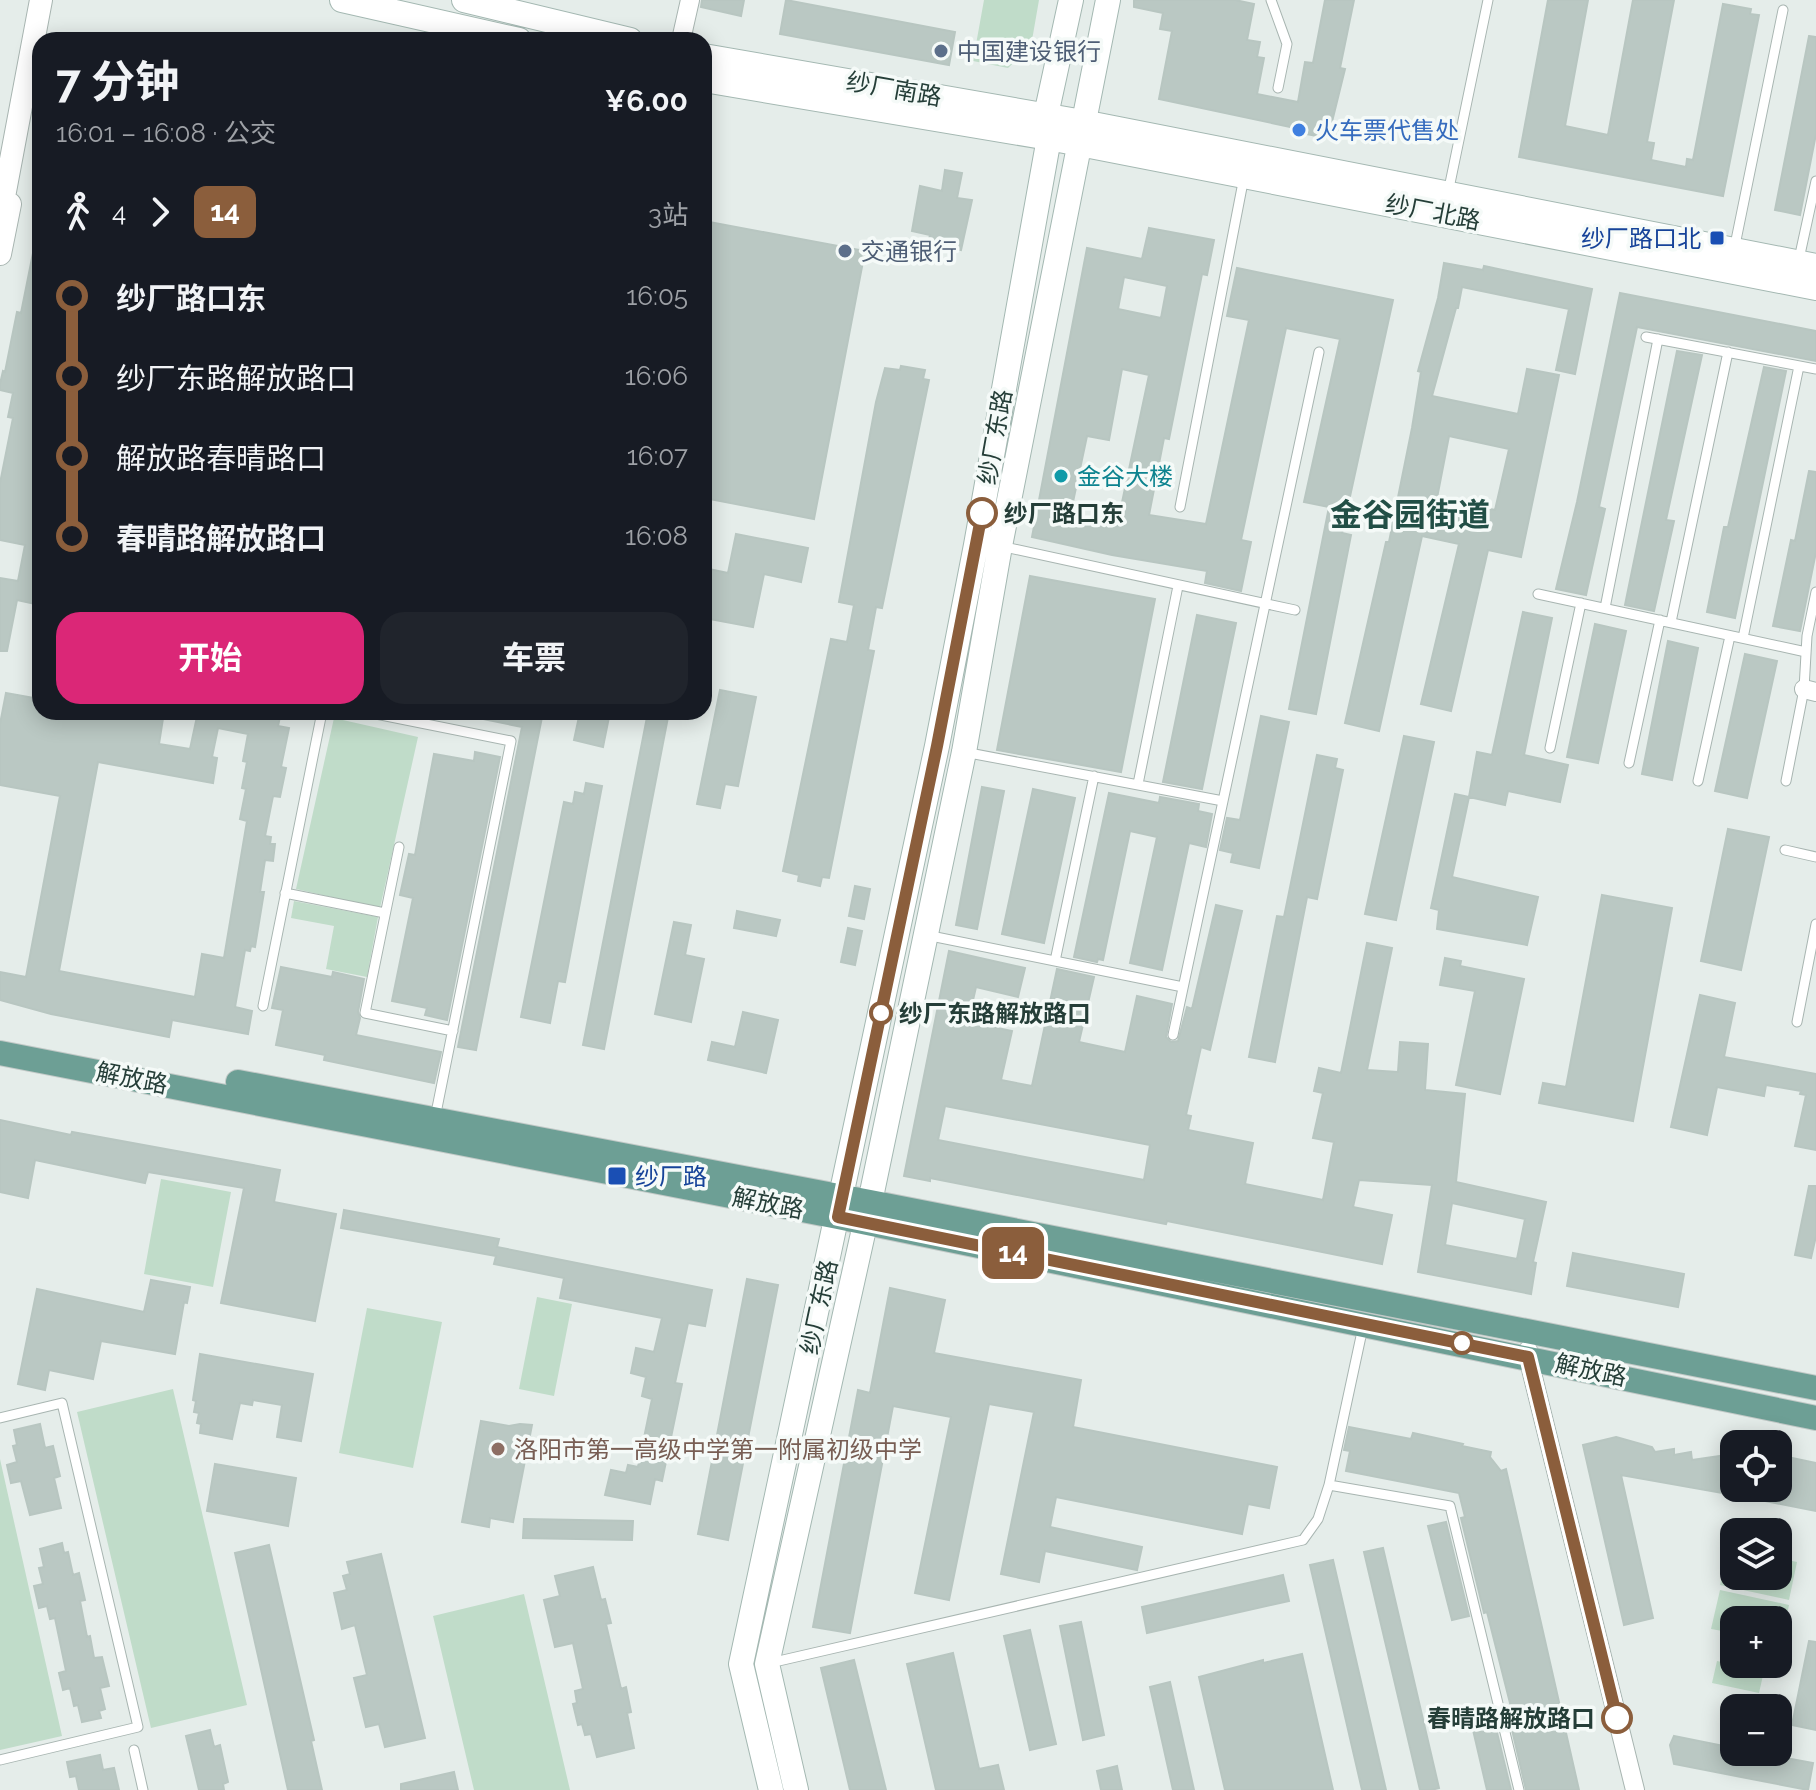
<!DOCTYPE html>
<html lang="zh">
<head>
<meta charset="utf-8">
<style>
  body { margin:0; font-family:Raleway,"Noto Sans SC",sans-serif; background:#20242c; color:#f1f3f6; height:100vh; display:flex; flex-direction:column; font-size:30px; white-space:nowrap }
  * { box-sizing:border-box; margin:0 }
  p { font-size:26px; color:#9ea1a6 }
  .icon { flex:none; width:44px; height:44px; fill:none; stroke:currentColor; stroke-width:2; stroke-linecap:round; stroke-linejoin:round }
  .map { position:relative; flex:1; overflow:hidden }
  .panel { position:absolute; left:32px; top:32px; width:680px; height:688px; display:flex; flex-direction:column; background:#171b24; border-radius:24px; box-shadow:0 4px 20px #0003 }
  .panel>* { flex:none }
  .badge { padding:0 16px; border-radius:12px; font-size:28px; line-height:52px }
  .fabs { position:absolute; left:1720px; top:1430px; display:grid; gap:16px }
  .fabs a { display:grid; place-items:center; width:72px; height:72px; border-radius:16px; background:#171b24; box-shadow:0 4px 20px #0003; font-size:40px }
  .map>.badge { position:absolute; translate:-50% -50%; box-shadow:0 0 0 4px #fff }
  .legs { display:flex; align-items:center; gap:12px; height:88px; padding:0 24px; font-size:26px }
  .legs p { margin-inline-start:auto }
  .summary { display:flex; align-items:center; justify-content:space-between; height:136px; padding:0 24px }
  h1 { font-size:44px; font-weight:700; line-height:60px }
  .cta { display:flex; gap:16px; margin-top:auto; padding:16px 24px }
  .cta a { flex:1; height:92px; border-radius:24px; background:#db2777; color:#fff; font-size:32px; font-weight:700; line-height:92px; text-align:center }
  .cta a+a { background:#20242c; color:#f1f3f6 }
  ul { padding:0 24px; list-style:none }
  li { display:flex; align-items:center; gap:28px; height:80px; font-size:30px }
  li i { display:grid; place-items:center; width:12px; height:100%; margin:0 10px; background:currentColor }
  li i::after { content:''; width:20px; height:20px; margin:-10px; border:6px solid; border-radius:50%; background:#171b24 }
  li p { margin-inline-start:auto }
  li:first-child i { background:linear-gradient(#0000 50%,currentColor 0) }
  li:last-child i { background:linear-gradient(currentColor 50%,#0000 0) }
  .map>svg:first-child { display:block }
  .green { fill:#c0dcc9 }
  .building { fill:#bac8c3; stroke:#b8c6c1; stroke-width:2; fill-rule:evenodd }
  .lines { fill:none; stroke-linecap:round; stroke-linejoin:round }
  .service-casing { stroke:#a8b5b1; stroke-width:11 }
  .minor-casing { stroke:#a8b5b1; stroke-width:20 }
  .tertiary-casing { stroke:#a8b5b1; stroke-width:24 }
  .secondary-casing { stroke:#a4b8b2; stroke-width:26 }
  .primary-casing { stroke:#c2c9c7; stroke-width:26 }
  .service { stroke:#fff; stroke-width:9 }
  .minor { stroke:#fff; stroke-width:18 }
  .tertiary { stroke:#fff; stroke-width:22 }
  .secondary { stroke:#fff; stroke-width:24 }
  .primary { stroke:#6d9f95; stroke-width:24 }
  .line-1-casing { stroke:#fff; stroke-width:18 }
  .line-1 { stroke:#8b5e3c; stroke-width:12 }
  .service-dot { fill:#5c6f8a; stroke:#f5faf8; stroke-width:3 }
  .shop-dot { fill:#3f7fe0; stroke:#f5faf8; stroke-width:3 }
  .transit-dot { fill:#1a4fb4; stroke:#f5faf8; stroke-width:3 }
  .culture-dot { fill:#0f9aa8; stroke:#f5faf8; stroke-width:3 }
  .stop-1-dot { fill:#fff; stroke:#8b5e3c; stroke-width:4 }
  .education-dot { fill:#8d6e63; stroke:#f5faf8; stroke-width:3 }
  .labels { text-anchor:middle; dominant-baseline:central; stroke-width:7; stroke-linejoin:round; paint-order:stroke }
  .service-label { font-size:24px; fill:#4e5e75; stroke:#f5faf8; text-anchor:start }
  .street-label { font-size:24px; fill:#253e38; stroke:#f5faf8 }
  .shop-label { font-size:24px; fill:#366cbe; stroke:#f5faf8; text-anchor:start }
  .transit-label { font-size:24px; fill:#164399; stroke:#f5faf8; text-anchor:end }
  .culture-label { font-size:24px; fill:#0d838f; stroke:#f5faf8; text-anchor:start }
  .stop-label { font-size:24px; font-weight:bold; fill:#253e38; stroke:#f5faf8; text-anchor:start }
  .education-label { font-size:24px; fill:#785e54; stroke:#f5faf8; text-anchor:start }
  .district-label { font-size:32px; font-weight:bold; fill:#224f46; stroke:#f5faf8 }
</style>
</head>
<body>
<div class="map">
<svg width="1816" height="1790" viewBox="0 0 1816 1790">
  <rect width="100%" height="100%" fill="#e5edea"/>
  <!-- green -->
  <path class="green" d="M984 0H1039L1031 46 1008 68 973 61Z
    M334 718 418 737 380 908 296 889Z
    M294 901 378 917 367 977 326 969 334 926 291 918Z
    M161 1179 231 1192 213 1287 144 1274Z
    M537 1297 572 1304 554 1396 519 1389Z
    M367 1308 442 1322 413 1468 339 1453Z
    M173 1389 247 1705 151 1728 77 1412Z
    M0 1459 62 1736 0 1750Z
    M1728 1548 1734 1549V1576H1778V1558L1797 1562 1789 1600 1720 1585Z
    M1720 1590 1789 1605 1781 1644 1778 1643V1620H1734V1633L1711 1629Z
    M524 1594 570 1790H474L433 1616Z
    M1717 1661 1764 1671 1759 1693 1712 1683Z"/>
  <!-- building -->
  <path class="building" d="M702 0H744L741 16 701 7Z
    M786 0 955 32 949 65 780 34Z
    M1134 0H1235L1254 4 1247 40 1260 42 1257 57 1264 58 1257 94 1298 102 1305 62 1313 63 1325 0H1354L1340 68 1345 69 1328 138 1295 132V128L1159 99 1172 31 1160 29 1163 13 1134 7Z
    M1548 0H1588L1565 126 1608 135 1633 0H1674L1647 142 1654 143 1651 160 1686 167 1687 159 1693 160 1723 4 1751 9 1750 14 1759 15 1723 196 1519 157Z
    M1809 36 1816 37V134L1800 215 1775 210Z
    M945 170 962 173 957 198 972 200 961 250 928 244 930 235 912 231 920 186 942 191Z
    M704 221 865 251 814 519 704 498Z
    M1149 228 1214 240 1207 275 1202 274 1169 439 1164 438 1149 515 1206 524 1249 320 1227 316 1237 268 1393 300 1342 533 1351 535 1316 714 1289 709 1329 507 1304 502 1340 339 1286 328 1241 540 1251 542 1241 591 1205 583 1207 571 1112 555 1032 537 1087 248 1142 259ZM1124 277 1167 286 1161 318 1118 309ZM1122 369 1149 375 1117 526 1070 516 1087 436 1109 440Z
    M33 253 40 254V605L17 600 7 651H0V578L18 581 25 545 0 540V483L13 418 8 417 13 393 0 390V384L3 371 5 372 17 312 21 313Z
    M1444 263 1483 270 1484 266 1592 289 1575 374 1556 370 1569 309 1462 287 1458 308H1456L1432 396 1518 414 1527 369 1559 375 1521 557 1488 550 1451 711 1421 704 1459 544 1422 536 1379 731 1345 723 1386 542H1389L1412 428 1421 372 1418 371 1438 298ZM1449 436 1509 449 1495 510 1437 498Z
    M1620 293 1816 331V361L1637 327 1599 507 1605 509 1586 595 1556 589 1577 502Z
    M1677 351 1702 355 1666 520 1674 521 1654 611 1625 605Z
    M901 366 925 370 923 379 929 380 882 608 876 607 868 650 874 651 829 878 822 877 820 886 798 881 799 875 783 871 831 639 847 642 854 605 839 602 876 402 885 368 900 370Z
    M1764 367 1786 371 1735 618 1707 612 1724 527H1728Z
    M1809 471 1816 472V552L1800 631 1773 626 1791 540 1795 541Z
    M736 534 808 548 801 582 764 574 753 627 704 618V568L728 573Z
    M1030 576 1155 599 1121 772 997 750Z
    M1523 612 1552 618 1524 755 1568 765 1560 802 1508 791 1505 805 1469 797 1477 752 1492 755Z
    M1197 615 1236 623 1202 789 1163 782Z
    M1595 624 1626 631 1598 763 1567 757Z
    M1668 641 1698 648 1672 780 1642 774Z
    M1745 654 1777 661 1747 798 1715 791Z
    M720 690 756 697 738 786 725 784 720 808 697 804Z
    M6 693 40 699V712H164L159 744 190 749 198 712H281L278 726 289 728 281 767 286 768 280 797 273 796 265 836 271 837 270 844H275L273 861 265 860 260 892H264L255 947 251 946 250 951 245 950 235 1007 252 1011 248 1034 172 1020 169 1037 51 1014 0 1000V972L26 977 60 796 0 785V724ZM218 728 248 734 243 761 247 762 242 788 246 789 240 819 247 821 224 958 202 954 195 997 59 971 98 762 213 783 217 758 212 757Z
    M484 712H543L476 1050 458 1047 522 727 483 719Z
    M580 712H610L603 747 574 740Z
    M648 712H669L604 1049 583 1045Z
    M1261 716 1289 722 1259 868 1231 862 1233 853 1220 850 1227 818 1240 820Z
    M1404 736 1434 742 1396 920 1365 914Z
    M475 752 500 757 447 1020 425 1015 427 1008 392 1001 413 898 400 895 409 854 415 855 434 754 474 761Z
    M1317 755 1337 759 1335 768 1343 770 1317 899 1307 897 1275 1062 1249 1057 1277 916 1284 917Z
    M586 783 602 786 565 982 558 981 550 1023 521 1017 564 802 573 804 575 792 584 794Z
    M982 787 1004 791 977 929 956 925Z
    M1033 789 1075 798 1044 943 1002 934Z
    M1109 793 1159 803 1160 797 1199 804 1198 811 1212 814 1206 847 1189 843 1162 970 1130 963 1157 837 1130 831 1103 960 1098 959 1097 962 1074 957Z
    M1455 794 1469 797 1452 877 1538 897 1527 945 1437 929 1439 910 1431 908Z
    M1728 829 1769 837 1741 970 1701 961Z
    M855 886 870 889 864 919 849 916Z
    M1602 895 1672 908 1633 1121 1539 1103 1543 1083 1566 1087Z
    M1216 905 1242 911 1210 1050 1201 1047 1186 1115 1191 1116 1188 1130 1253 1143 1245 1184 1323 1200 1334 1142 1313 1138 1323 1093 1314 1091 1319 1068 1341 1073 1367 943 1392 948 1367 1070 1398 1072 1400 1042 1428 1044 1425 1090 1465 1094 1456 1182 1546 1202 1533 1262 1536 1263 1531 1294 1418 1272 1432 1185 1359 1180 1353 1207 1392 1215 1382 1264 1167 1221 1166 1224 930 1178V1181L904 1176 949 951 1025 968 1018 997 976 987 968 1022 1012 1031 1001 1080 1032 1086 1057 969 1094 977 1079 1042 1125 1052 1137 996 1172 1004 1166 1037 1171 1042 1178 1041 1187 1007 1192 1009ZM945 1106 1150 1145 1144 1180 938 1140ZM1452 1203 1525 1219 1517 1259 1445 1245Z
    M737 911 780 920 776 936 734 928Z
    M674 922 691 925 685 955 704 959 691 1022 655 1014Z
    M848 928 862 931 855 965 841 962Z
    M1445 958 1461 961 1460 966 1524 979 1500 1094 1456 1085 1475 991 1440 985Z
    M281 967 332 977 333 972 364 979 358 1012 360 1018 356 1035 441 1052 434 1083 324 1060 325 1055 276 1045 283 1010 272 1008Z
    M1700 995 1735 1003 1724 1057 1816 1074V1150L1795 1146 1806 1095 1800 1094 1801 1091 1766 1085 1764 1096 1717 1087 1707 1135 1671 1127Z
    M743 1012 778 1020 766 1073 708 1060 712 1042 735 1047Z
    M0 1120 71 1135 72 1132 280 1170 274 1202 336 1214 315 1321 221 1303 244 1188 148 1172 145 1183 35 1160 28 1198 0 1192Z
    M1809 1186H1816V1236L1811 1258 1795 1255Z
    M344 1210 499 1239 497 1247 712 1290 705 1326 688 1323 675 1383 682 1384 662 1481 655 1479 650 1504 605 1495 611 1470 626 1473 628 1465 638 1467 652 1399 642 1396 646 1377 631 1373 636 1348 654 1352 662 1318 560 1298 564 1278 494 1264 496 1256 341 1228Z
    M1573 1253 1684 1274 1678 1307 1567 1286Z
    M747 1279 778 1285 728 1540 698 1534Z
    M151 1280 190 1287 187 1303 184 1302 175 1354 101 1341 93 1379 49 1370 45 1390 18 1384 37 1289 144 1312Z
    M890 1288 945 1300 934 1353 1081 1380 1073 1427 1277 1467 1269 1508 1248 1504 1242 1534 1056 1497 1050 1527 1142 1547 1137 1570 1045 1551 1039 1582 1001 1574 1034 1412 989 1404 949 1600 915 1593 951 1417 893 1406 850 1633 813 1627 858 1390 870 1393Z
    M200 1354 313 1374 301 1441 277 1437 282 1405 253 1400 252 1405 240 1403 232 1439 200 1433 201 1424 197 1423 199 1413 194 1412 196 1401 193 1400Z
    M481 1421 509 1426 520 1424 532 1425 513 1522 490 1518 489 1527 462 1522Z
    M40 1424 45 1448 53 1446 60 1476 54 1478 61 1508 30 1515 21 1481 11 1483 7 1465 17 1462 13 1446 17 1445 14 1430Z
    M1349 1427 1411 1439 1413 1433 1463 1444 1462 1446 1491 1452 1490 1457 1501 1471 1506 1469 1579 1790H1526L1507 1708 1511 1707 1487 1612 1484 1613 1461 1518 1465 1517 1459 1493 1346 1471 1350 1451 1344 1450Z
    M1616 1437 1652 1447 1655 1452 1674 1449V1455L1691 1452 1692 1460 1734 1454V1495L1621 1475 1653 1618 1624 1625 1583 1445Z
    M1778 1455 1816 1463V1511L1735 1495 1736 1488H1778Z
    M215 1464 296 1478 288 1526 207 1511Z
    M524 1519 633 1521 632 1540 523 1538Z
    M1446 1522 1469 1616 1452 1620 1428 1526Z
    M62 1543 64 1553 68 1552 73 1575 79 1573 85 1600 80 1601 87 1637 90 1636 94 1658 102 1657 109 1686 100 1688 105 1709 99 1711 101 1718 82 1722 78 1705 74 1706 70 1688 63 1690 59 1673 66 1671 55 1618 50 1619 47 1606 39 1608 34 1586 43 1584 39 1568 44 1567 40 1549Z
    M269 1545 314 1740 311 1741 322 1790H288L235 1553Z
    M1383 1548 1439 1788 1431 1790H1420L1364 1552Z
    M381 1554 425 1738 385 1747 379 1724 366 1727 354 1678 367 1675 355 1625 342 1629 334 1593 347 1590 343 1576 350 1574 347 1562Z
    M1333 1560 1386 1790H1362L1310 1565Z
    M593 1567 601 1600 605 1599 611 1623 606 1624 621 1689 626 1687 631 1712 627 1713 634 1748 597 1757 591 1734 585 1735 582 1724 578 1725 573 1704 577 1703 575 1691 583 1689 573 1643 555 1647 544 1600 560 1596 555 1576Z
    M1283 1575 1289 1601 1147 1633 1142 1607Z
    M1081 1622 1104 1735 1083 1740 1060 1626Z
    M1030 1630 1056 1744 1030 1750 1004 1636Z
    M1809 1641 1816 1642V1730L1792 1725Z
    M953 1653 979 1769 998 1765 1004 1790H936L907 1664Z
    M1302 1654 1333 1790H1225L1199 1677 1263 1660V1663Z
    M854 1660 886 1790H850L821 1668Z
    M1170 1682 1194 1790H1173L1150 1687Z
    M1492 1712 1511 1790H1487L1470 1717Z
    M210 1730 214 1747 220 1745 228 1782 223 1784 224 1790H199L186 1736Z
    M1674 1736 1734 1748V1752H1754L1813 1763 1808 1790 1674 1764 1670 1745Z
    M100 1755 103 1770 114 1768 119 1790H79L76 1776 70 1777 67 1762Z
    M1117 1766 1122 1790H1101L1097 1771Z
    M454 1772 458 1790H401V1784Z"/>
  <g class="lines">
    <defs>
      <path id="service" d="M1271 0 1287 44 1278 88
        M1448 193 1488 0
        M1734 250 1783 10
        M1799 259 1816 181
        M1646 337 1816 369
        M1180 507 1244 177
        M1000 546 1295 610
        M1538 594 1806 652
        M1605 608 1658 339
        M1671 622 1728 352
        M1743 638 1799 366
        M366 712 511 741 435 1118
        M1550 748 1581 603
        M964 752 1223 801
        M1629 763 1660 620
        M1698 781 1730 636
        M1786 781 1804 689 1807 636 1816 592
        M1138 784 1178 586
        M399 847 365 1013 453 1031
        M1785 850 1816 857
        M285 893 385 913
        M926 935 1183 987
        M1055 961 1094 776
        M263 1006 322 712
        M1797 1022 1816 924
        M1173 1035 1319 352
        M1363 1327 1329 1485 1450 1506 1519 1790
        M0 1418 62 1403 138 1727 0 1760
        M770 1663 1303 1540 1318 1519 1329 1485
        M134 1750 143 1790"/>
      <path id="minor" d="M681 40 690 0
        M1804 689 1816 692
        M1528 1350V1357L1635 1790"/>
      <path id="tertiary" d="M0 218 41 0
        M0 254 10 204"/>
      <path id="secondary" d="M342 0 519 40
        M464 0 630 40
        M704 56 1083 122 1816 266
        M704 80 1049 138 1816 288
        M771 1790 741 1664 937 746 976 545 1049 138 1046 115 1071 0
        M796 1790 767 1664 870 1202 964 752 1000 546 1108 0"/>
      <path id="primary" d="M0 1053 838 1217 1816 1418
        M238 1082 870 1202 1816 1388"/>
    </defs>
    <!-- service casing -->
    <use href="#service" class="service-casing"/>
    <!-- minor casing -->
    <use href="#minor" class="minor-casing"/>
    <!-- tertiary casing -->
    <use href="#tertiary" class="tertiary-casing"/>
    <!-- secondary casing -->
    <use href="#secondary" class="secondary-casing"/>
    <!-- primary casing -->
    <use href="#primary" class="primary-casing"/>
    <!-- service -->
    <use href="#service" class="service"/>
    <!-- minor -->
    <use href="#minor" class="minor"/>
    <!-- tertiary -->
    <use href="#tertiary" class="tertiary"/>
    <!-- secondary -->
    <use href="#secondary" class="secondary"/>
    <!-- primary -->
    <use href="#primary" class="primary"/>
  </g>
  <g class="lines">
    <defs>
      <path id="line-1" d="M982 513 937 746 838 1217 1528 1357 1617 1718"/>
    </defs>
    <!-- line-1 casing -->
    <use href="#line-1" class="line-1-casing"/>
    <!-- line-1 -->
    <use href="#line-1" class="line-1"/>
  </g>
  <!-- markers -->
  <g class="service-dot">
    <circle cx="941" cy="51" r="8"/>
    <circle cx="845" cy="251" r="8"/>
  </g>
  <circle class="shop-dot" cx="1299" cy="130" r="8"/>
  <g class="transit-dot">
    <rect x="1709" y="230" width="16" height="16" rx="4"/>
    <rect x="607" y="1166" width="20" height="20" rx="4"/>
  </g>
  <circle class="culture-dot" cx="1061" cy="476" r="8"/>
  <g class="stop-1-dot">
    <circle cx="982" cy="513" r="14"/>
    <circle cx="881" cy="1013" r="10"/>
    <circle cx="1462" cy="1343" r="10"/>
    <circle cx="1617" cy="1718" r="14"/>
  </g>
  <circle class="education-dot" cx="498" cy="1449" r="8"/>
  <g class="labels">
    <!-- service labels -->
    <g class="service-label">
      <text x="957" y="51">中国建设银行</text>
      <text x="861" y="251">交通银行</text>
    </g>
    <!-- street labels -->
    <g class="street-label">
      <text transform="translate(894 89) rotate(10)">纱厂南路</text>
      <text transform="translate(1433 212) rotate(11)">纱厂北路</text>
      <text transform="translate(995 437) rotate(-80)">纱厂东路</text>
      <text transform="translate(132 1078) rotate(11)">解放路</text>
      <text transform="translate(768 1203) rotate(11)">解放路</text>
      <text transform="translate(819 1307) rotate(-78)">纱厂东路</text>
      <text transform="translate(1591 1370) rotate(12)">解放路</text>
    </g>
    <!-- shop labels -->
    <g class="shop-label">
      <text x="1315" y="130">火车票代售处</text>
    </g>
    <!-- transit labels -->
    <g class="transit-label">
      <text x="1701" y="238">纱厂路口北</text>
      <text x="635" y="1176" text-anchor="start">纱厂路</text>
    </g>
    <!-- culture labels -->
    <g class="culture-label">
      <text x="1077" y="476">金谷大楼</text>
    </g>
    <!-- stop labels -->
    <g class="stop-label">
      <text x="1004" y="513">纱厂路口东</text>
      <text x="899" y="1013">纱厂东路解放路口</text>
      <text x="1595" y="1718" text-anchor="end">春晴路解放路口</text>
    </g>
    <!-- education labels -->
    <g class="education-label">
      <text x="514" y="1449">洛阳市第一高级中学第一附属初级中学</text>
    </g>
    <!-- district labels -->
    <g class="district-label">
      <text x="1410" y="514">金谷园街道</text>
    </g>
  </g>
</svg>
<div class="fabs">
<a><svg class="icon" aria-label="locate" viewBox="0 0 24 24"><circle cx="12" cy="12" r="6"/><path d="M12 2v4M12 18v4M2 12h4M18 12h4"/></svg></a>
<a><svg class="icon" aria-label="layers" viewBox="0 0 24 24"><path d="M12 4l9 5-9 5-9-5zM3 14l9 5 9-5"/></svg></a>
<a>+</a>
<a>−</a>
</div>
<b class="badge" style="left:1013px;top:1253px;background:#8b5e3c;color:#fff">14</b>
<section class="panel">
<div class="summary"><div><h1>7 分钟</h1><p>16:01 – 16:08 · 公交</p></div><b>¥6.00</b></div>
<div class="legs"><svg class="icon" aria-label="walk" viewBox="0 0 24 24"><circle cx="13" cy="4" r="2"/><path d="M13 8l-2 6 4 7M11 14l-3 7M7 12l3-4h3l4 4"/></svg>4<svg class="icon" aria-label="forward" viewBox="0 0 24 24"><path d="M9 5l7 7-7 7"/></svg><b class="badge" style="background:#8b5e3c;color:#fff">14</b><p>3站</p></div>
<ul>
<li><i style="color:#8b5e3c"></i><b>纱厂路口东</b><p>16:05</p></li>
<li><i style="color:#8b5e3c"></i><span>纱厂东路解放路口</span><p>16:06</p></li>
<li><i style="color:#8b5e3c"></i><span>解放路春晴路口</span><p>16:07</p></li>
<li><i style="color:#8b5e3c"></i><b>春晴路解放路口</b><p>16:08</p></li>
</ul>
<div class="cta"><a>开始</a><a>车票</a></div>
</section>
</div>
</body>
</html>
